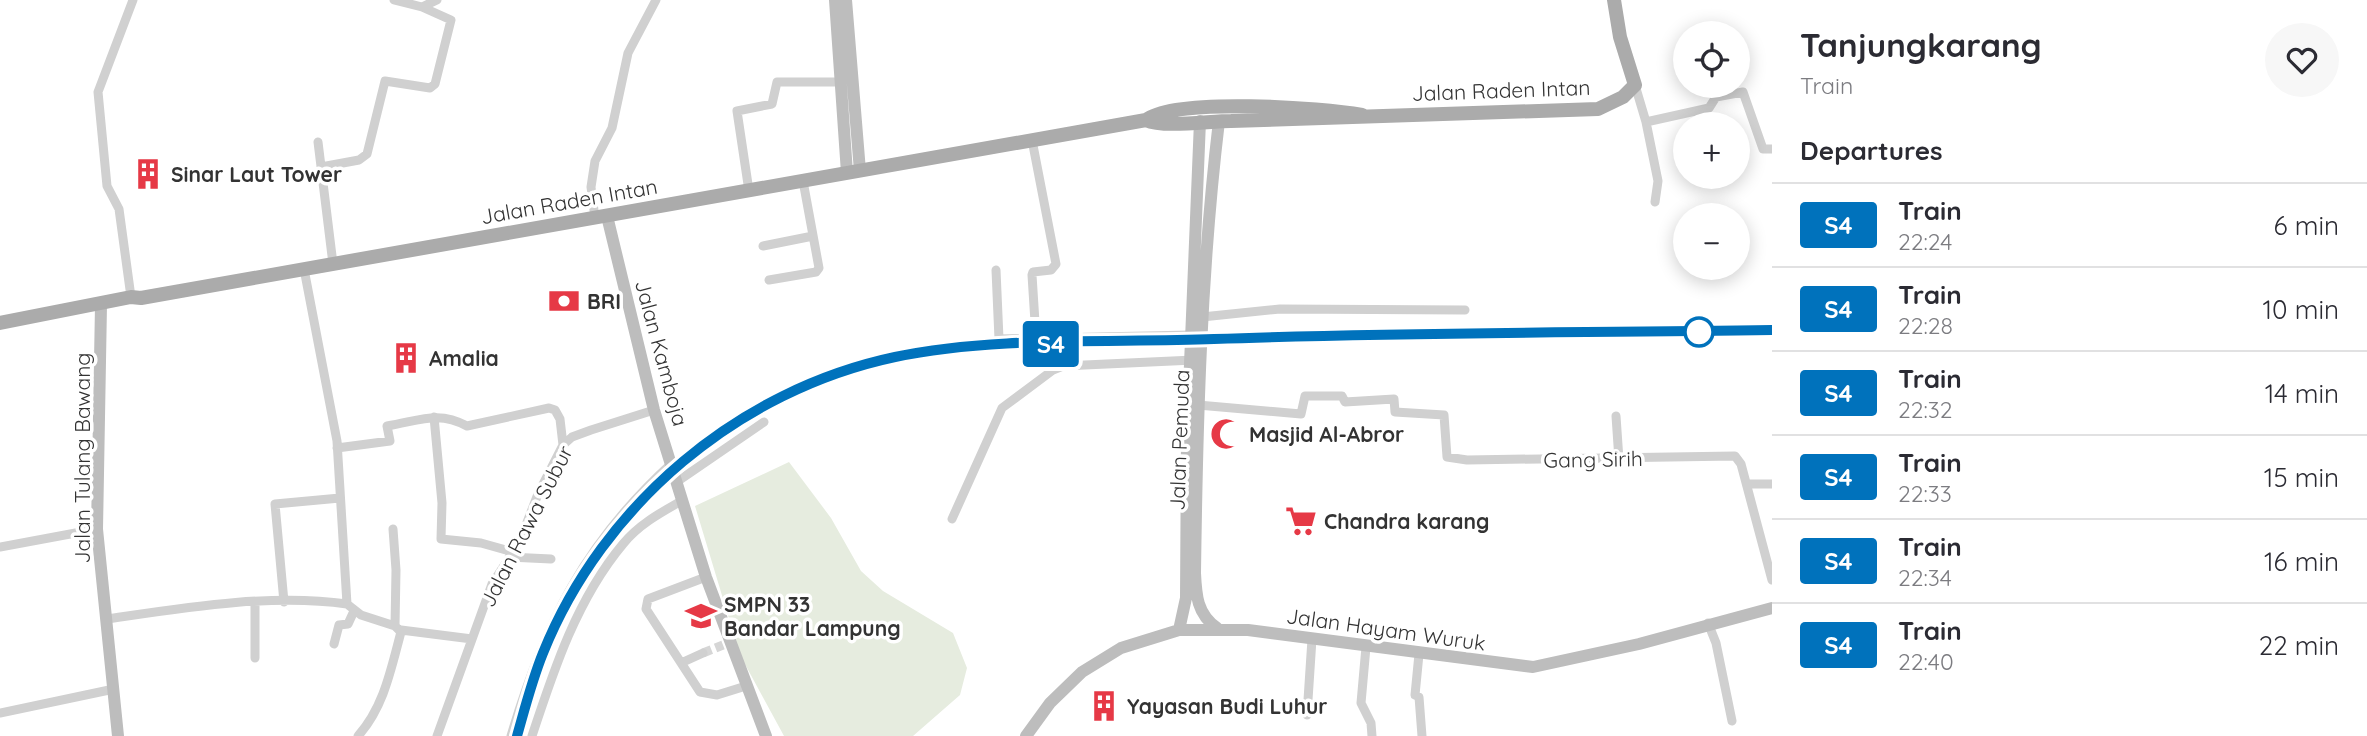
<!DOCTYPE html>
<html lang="en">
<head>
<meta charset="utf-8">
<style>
  body { margin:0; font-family:Quicksand,sans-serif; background:#f7f7f7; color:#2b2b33; height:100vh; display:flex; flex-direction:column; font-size:26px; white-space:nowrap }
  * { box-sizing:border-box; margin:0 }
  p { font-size:23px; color:#7c7c81 }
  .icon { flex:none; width:38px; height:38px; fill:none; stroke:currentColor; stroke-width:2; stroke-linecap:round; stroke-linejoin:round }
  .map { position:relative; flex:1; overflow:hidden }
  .panel { display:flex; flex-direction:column; background:#fff; width:595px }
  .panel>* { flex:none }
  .badge { padding:0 14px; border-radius:5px; font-size:24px; line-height:46px }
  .controls { position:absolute; left:1673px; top:21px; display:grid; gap:14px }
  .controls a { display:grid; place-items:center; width:77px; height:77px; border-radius:50%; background:#fff; box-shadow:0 4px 18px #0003; font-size:35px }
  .map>.badge { position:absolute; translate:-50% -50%; box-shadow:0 0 0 4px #fff }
  h2 { padding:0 28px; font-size:26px; line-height:63px }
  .round { display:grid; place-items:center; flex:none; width:74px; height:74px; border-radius:37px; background:#f7f7f7 }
  .overview { display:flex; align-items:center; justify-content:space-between; height:119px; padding:0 28px }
  h1 { font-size:33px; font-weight:700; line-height:52px }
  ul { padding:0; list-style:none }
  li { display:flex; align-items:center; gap:21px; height:84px; padding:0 28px; border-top:2px solid #e1e1e2 }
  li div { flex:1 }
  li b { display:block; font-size:26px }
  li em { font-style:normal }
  li .badge { min-width:77px; font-weight:700; text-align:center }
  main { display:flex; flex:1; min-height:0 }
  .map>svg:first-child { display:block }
  .green { fill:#e6ecdf }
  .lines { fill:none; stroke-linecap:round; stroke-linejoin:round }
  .street-tunnel { stroke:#d6d6d6; stroke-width:9; stroke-dasharray:9 4.5; stroke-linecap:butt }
  .street { stroke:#d0d0d0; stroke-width:9 }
  .secondary { stroke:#bdbdbd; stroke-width:12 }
  .primary { stroke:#ababab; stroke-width:14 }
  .rail { stroke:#888; stroke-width:3.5; stroke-dasharray:7 5; stroke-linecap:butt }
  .line-casing { stroke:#fff; stroke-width:16 }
  .line { stroke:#0072bc; stroke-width:10 }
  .stop-dot { fill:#fff; stroke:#0072bc; stroke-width:3.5 }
  .labels { text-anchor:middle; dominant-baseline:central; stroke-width:7; stroke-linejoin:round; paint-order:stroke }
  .street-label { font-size:21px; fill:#333; stroke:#fff }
  .poi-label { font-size:21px; font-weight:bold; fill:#333; stroke:#fff; text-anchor:start }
</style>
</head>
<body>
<main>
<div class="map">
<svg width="1772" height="736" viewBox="0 0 1772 736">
  <rect width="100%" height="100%" fill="#fff"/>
  <!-- green -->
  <path class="green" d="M789 462 831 518 861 571 883 591 953 633 967 668 960 695 913 736H784L740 655 695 506Z"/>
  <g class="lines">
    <!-- street-tunnel -->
    <path class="street-tunnel" d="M703 653 723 645"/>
    <!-- street -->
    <path class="street" d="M394 0 422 7 437 0
      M1635 85 1646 122 1658 181 1655 202
      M1646 122 1709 108 1716 97 1743 92 1763 149H1772
      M1032 140 1056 264 1051 270 1033 272 1032 275 1036 338
      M318 142 333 264
      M321 167 359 160 367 154 385 81 430 88 435 84 451 20 422 7
      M749 191 737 111 772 104 777 82H841
      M595 218 591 187 595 161 612 128 628 53 656 0
      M763 246 813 236
      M304 269 337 441 347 604
      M996 270 999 339 1191 335
      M769 280 816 272 819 268 803 181
      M131 297 119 209 107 186 98 92 133 0
      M1202 317 1280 309 1465 310
      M1198 405 1301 414 1305 396H1342L1345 402 1394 399 1395 412 1444 415 1447 457 1467 460 1735 456 1741 464 1772 580
      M1616 416 1619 460
      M434 417 442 503 441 539 481 543 513 552
      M337 448 390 441 387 426C419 421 438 410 467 426L549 408 555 410 560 419 563 445
      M678 481 764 422
      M1747 484H1772
      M952 519 1002 408 1053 370 1063 366 1194 360
      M393 529 396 570 395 626
      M0 547 97 529
      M509 557 551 559
      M706 577 648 599 646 609 700 692 717 695 746 686
      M284 602 275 504 340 498
      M347 604 361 615 395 626
      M107 619C182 608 271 593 347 604
      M1708 623 1716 643 1732 721
      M401 630 472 639
      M334 644 339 625 348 624 354 611
      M1366 647 1361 703 1371 723 1372 736
      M1419 654 1415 695 1419 697 1422 736
      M255 658V602
      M681 663 703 653
      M0 713 114 689
      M1307 715 1312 639
      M358 736C384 707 391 669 401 632L395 626
      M437 736 492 584 519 543 538 494 563 445 572 437 591 430 654 410
      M511 736C544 624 585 542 672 463
      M532 736C554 669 577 599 623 544 639 524 662 512 683 500"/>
    <!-- secondary -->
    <path class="secondary" d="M835 0 847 173
      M846 0 860 171
      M607 216 654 410 706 577 766 736
      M101 305 97 529 118 736
      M1217 628C1197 614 1196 595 1195 573 1197 422 1201 271 1219 121
      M1179 630 1186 598 1187 437 1200 121
      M1026 736 1050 703 1082 672 1121 648 1179 630H1248L1533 667 1639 644 1772 608"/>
    <!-- primary -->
    <path class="primary" d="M1146 120C1164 128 1209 121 1231 121 1353 118 1475 113 1598 109L1623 97 1635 85 1620 37 1614 0
      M0 323 131 297 141 298 1146 120C1175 97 1323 108 1362 115"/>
    <!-- rail -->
    <path class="rail" d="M517 736C525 708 532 680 543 653 602 504 739 390 895 357 994 336 1105 343 1206 339 1395 332 1584 334 1772 330"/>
  </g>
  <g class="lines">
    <defs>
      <path id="line" d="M517 736C525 708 532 680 543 653 603 504 739 390 895 357 993 336 1113 343 1214 339 1400 332 1586 333 1772 330"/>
    </defs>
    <!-- line casing -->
    <use href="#line" class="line-casing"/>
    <!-- line -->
    <use href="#line" class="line"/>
  </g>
  <!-- icons -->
  <defs>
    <symbol id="building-bare" viewBox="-9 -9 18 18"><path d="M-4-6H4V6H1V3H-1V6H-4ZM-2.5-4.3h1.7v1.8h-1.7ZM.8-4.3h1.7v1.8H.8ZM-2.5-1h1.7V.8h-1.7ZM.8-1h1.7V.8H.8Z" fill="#e63946" stroke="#fff" stroke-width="2.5" paint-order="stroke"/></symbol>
    <symbol id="bank-bare" viewBox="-9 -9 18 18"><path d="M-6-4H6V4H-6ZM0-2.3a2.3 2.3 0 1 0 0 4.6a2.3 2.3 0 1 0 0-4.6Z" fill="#e63946" stroke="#fff" stroke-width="2.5" paint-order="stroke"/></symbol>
    <symbol id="mosque-bare" viewBox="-9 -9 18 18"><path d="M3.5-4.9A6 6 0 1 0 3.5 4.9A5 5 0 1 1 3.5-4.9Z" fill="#e63946" stroke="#fff" stroke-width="2.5" paint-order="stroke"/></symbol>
    <symbol id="supermarket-bare" viewBox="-9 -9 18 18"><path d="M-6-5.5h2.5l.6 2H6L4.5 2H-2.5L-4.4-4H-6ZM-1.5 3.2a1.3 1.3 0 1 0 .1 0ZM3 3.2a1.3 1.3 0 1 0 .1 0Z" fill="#e63946" stroke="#fff" stroke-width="2.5" paint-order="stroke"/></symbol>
    <symbol id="school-bare" viewBox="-9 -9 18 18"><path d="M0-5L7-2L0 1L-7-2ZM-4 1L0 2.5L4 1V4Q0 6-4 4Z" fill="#e63946" stroke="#fff" stroke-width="2.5" paint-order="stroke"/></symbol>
  </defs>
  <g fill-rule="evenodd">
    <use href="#building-bare" x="126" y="152" width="44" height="44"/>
    <use href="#bank-bare" x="542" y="279" width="44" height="44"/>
    <use href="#building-bare" x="384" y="336" width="44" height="44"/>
    <use href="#mosque-bare" x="1204" y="412" width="44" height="44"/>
    <use href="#supermarket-bare" x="1279" y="499" width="44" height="44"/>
    <use href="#school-bare" x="679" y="594" width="44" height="44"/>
    <use href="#building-bare" x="1082" y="684" width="44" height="44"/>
  </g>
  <!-- markers -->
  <circle class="stop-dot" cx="1699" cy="332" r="14"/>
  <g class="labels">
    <!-- street labels -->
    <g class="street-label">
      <text transform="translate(1501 90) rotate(-2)">Jalan Raden Intan</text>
      <text transform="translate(569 201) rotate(-10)">Jalan Raden Intan</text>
      <text transform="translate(662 353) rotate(75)">Jalan Kamboja</text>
      <text transform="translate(1179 440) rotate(-88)">Jalan Pemuda</text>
      <text transform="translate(82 458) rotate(-90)">Jalan Tulang Bawang</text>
      <text transform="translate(1593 459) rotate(-1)">Gang Sirih</text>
      <text transform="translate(526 526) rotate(-63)">Jalan Rawa Subur</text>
      <text transform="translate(1386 629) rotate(8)">Jalan Hayam Wuruk</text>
    </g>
    <!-- poi labels -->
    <g class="poi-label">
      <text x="171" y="174">Sinar Laut Tower</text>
      <text x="587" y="301">BRI</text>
      <text x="429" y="358">Amalia</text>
      <text x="1249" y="434">Masjid Al-Abror</text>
      <text x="1324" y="521">Chandra karang</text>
      <text x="724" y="604">SMPN 33<tspan x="724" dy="24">Bandar Lampung</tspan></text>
      <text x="1127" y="706">Yayasan Budi Luhur</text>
    </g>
  </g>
</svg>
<div class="controls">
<a><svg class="icon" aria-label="locate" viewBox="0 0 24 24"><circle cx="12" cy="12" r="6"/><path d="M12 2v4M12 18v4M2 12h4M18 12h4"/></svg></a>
<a>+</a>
<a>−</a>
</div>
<b class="badge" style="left:1051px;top:344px;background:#0072bc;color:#fff">S4</b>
</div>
<section class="panel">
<div class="overview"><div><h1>Tanjungkarang</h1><p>Train</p></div><a class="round"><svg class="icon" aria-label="heart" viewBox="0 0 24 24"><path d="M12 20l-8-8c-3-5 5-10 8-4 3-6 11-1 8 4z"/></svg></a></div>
<h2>Departures</h2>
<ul>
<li><span class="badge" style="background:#0072bc;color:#fff">S4</span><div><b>Train</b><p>22:24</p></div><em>6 min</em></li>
<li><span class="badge" style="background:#0072bc;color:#fff">S4</span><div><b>Train</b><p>22:28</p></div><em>10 min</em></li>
<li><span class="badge" style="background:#0072bc;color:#fff">S4</span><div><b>Train</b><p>22:32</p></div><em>14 min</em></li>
<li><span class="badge" style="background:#0072bc;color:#fff">S4</span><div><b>Train</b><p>22:33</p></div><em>15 min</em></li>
<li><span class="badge" style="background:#0072bc;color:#fff">S4</span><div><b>Train</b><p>22:34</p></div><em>16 min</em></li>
<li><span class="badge" style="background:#0072bc;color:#fff">S4</span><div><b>Train</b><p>22:40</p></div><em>22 min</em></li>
</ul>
</section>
</main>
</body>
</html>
